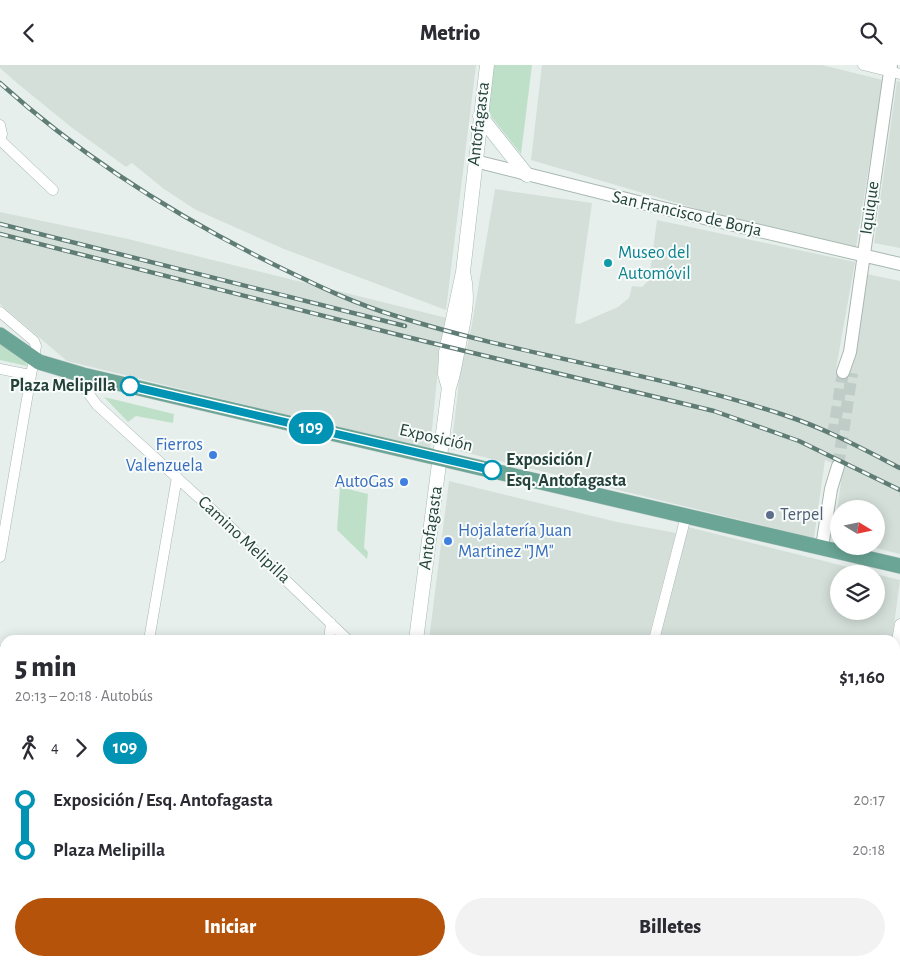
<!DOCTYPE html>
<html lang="es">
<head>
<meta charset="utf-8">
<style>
  body { margin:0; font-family:"Alegreya Sans",sans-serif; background:#f2f2f3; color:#2b2b33; height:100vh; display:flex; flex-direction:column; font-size:19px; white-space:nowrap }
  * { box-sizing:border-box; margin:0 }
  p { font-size:16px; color:#7c7c81 }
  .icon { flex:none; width:28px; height:28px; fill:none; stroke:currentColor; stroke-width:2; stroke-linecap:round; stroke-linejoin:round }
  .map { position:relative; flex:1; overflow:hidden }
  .panel { position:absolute; left:0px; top:570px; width:900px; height:331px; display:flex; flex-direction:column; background:#fff; border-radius:15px 15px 0 0; box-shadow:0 2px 12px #0003 }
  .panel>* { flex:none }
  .badge { padding:0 10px; border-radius:16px; font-size:18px; line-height:32px }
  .needle { width:32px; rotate:100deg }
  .controls { position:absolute; left:830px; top:435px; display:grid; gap:10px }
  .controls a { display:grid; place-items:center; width:55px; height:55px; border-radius:50%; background:#fff; box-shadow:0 2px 12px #0003; font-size:25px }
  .map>.badge { position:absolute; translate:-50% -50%; box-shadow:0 0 0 2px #fff }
  .legs { display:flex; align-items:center; gap:8px; height:55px; padding:0 15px; font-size:16px }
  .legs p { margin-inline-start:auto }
  .headline { display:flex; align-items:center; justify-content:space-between; height:85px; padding:0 15px }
  h1 { font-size:28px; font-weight:800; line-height:38px }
  .button { display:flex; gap:10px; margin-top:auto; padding:10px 15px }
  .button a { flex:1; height:58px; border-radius:30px; background:#b45309; color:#fff; font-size:20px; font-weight:800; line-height:58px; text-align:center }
  .button a+a { background:#f2f2f3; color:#2b2b33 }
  ul { padding:0 15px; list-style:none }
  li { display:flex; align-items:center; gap:18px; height:50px; font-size:19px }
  li i { display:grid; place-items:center; width:8px; height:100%; margin:0 6px; background:currentColor }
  li i::after { content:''; width:12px; height:12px; margin:-6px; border:4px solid; border-radius:50%; background:#fff }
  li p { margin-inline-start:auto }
  li:first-child i { background:linear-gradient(#0000 50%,currentColor 0) }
  li:last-child i { background:linear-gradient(currentColor 50%,#0000 0) }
  header { display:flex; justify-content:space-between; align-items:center; height:65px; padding:0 15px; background:#fff; font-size:22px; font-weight:800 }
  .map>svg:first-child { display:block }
  .built { fill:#d4dfda; fill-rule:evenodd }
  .green { fill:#bfe0c8 }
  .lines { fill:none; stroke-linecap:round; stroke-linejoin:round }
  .tertiary-tunnel { stroke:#bfccc8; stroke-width:12; stroke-dasharray:12 6; stroke-linecap:butt }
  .minor-casing { stroke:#a8b8b2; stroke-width:11 }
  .tertiary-casing { stroke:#a8b8b2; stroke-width:14 }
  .secondary-casing { stroke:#a4bbb3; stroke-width:15 }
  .primary-casing { stroke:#c2cac8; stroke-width:16 }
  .minor { stroke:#fff; stroke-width:10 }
  .tertiary { stroke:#fff; stroke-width:12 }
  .secondary { stroke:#fff; stroke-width:14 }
  .primary { stroke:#6aa596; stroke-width:15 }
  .rail-casing { stroke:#5f7d75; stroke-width:4.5 }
  .rail { stroke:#f7fbf9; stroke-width:2.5; stroke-dasharray:8; stroke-linecap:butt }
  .line-1-casing { stroke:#fff; stroke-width:11 }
  .line-1 { stroke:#0093b3; stroke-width:8 }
  .culture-dot { fill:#0f9aa8; stroke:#f7fbf9; stroke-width:2 }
  .stop-1-dot { fill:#fff; stroke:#0093b3; stroke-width:2.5 }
  .shop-dot { fill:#3f7fe0; stroke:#f7fbf9; stroke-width:2 }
  .service-dot { fill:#5c6f8a; stroke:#f7fbf9; stroke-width:2 }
  .labels { text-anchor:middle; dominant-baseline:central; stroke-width:4; stroke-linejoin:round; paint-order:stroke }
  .street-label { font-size:18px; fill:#24423a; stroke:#f7fbf9 }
  .culture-label { font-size:18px; fill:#0d838f; stroke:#f7fbf9; text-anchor:start }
  .stop-label { font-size:18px; font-weight:bold; fill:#24423a; stroke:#f7fbf9; text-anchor:end }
  .shop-label { font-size:18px; fill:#366cbe; stroke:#f7fbf9; text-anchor:end }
  .service-label { font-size:18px; fill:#4e5e75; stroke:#f7fbf9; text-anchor:start }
</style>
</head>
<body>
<header><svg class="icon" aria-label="back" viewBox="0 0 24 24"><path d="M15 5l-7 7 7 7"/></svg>Metrio<svg class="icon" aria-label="search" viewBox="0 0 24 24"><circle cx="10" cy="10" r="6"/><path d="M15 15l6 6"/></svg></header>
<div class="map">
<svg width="900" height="901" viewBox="0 0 900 901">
  <rect width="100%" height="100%" fill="#e6efeb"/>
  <!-- built -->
  <path class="built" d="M0 0H476L446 245 284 184 196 145 164 124 132 98 126 102 71 62 17 18 0 3Z
    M542 0H822L883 15 856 182 704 146 531 95Z
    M897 16 900 17V183L874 178Z
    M495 124 592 138 575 258 579 259 618 242 629 233 632 221 642 222 649 215 657 155 855 197 836 304H849L867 209 900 216V489L868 481H876V444H839V474L833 473 843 403 825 395 814 473 451 384 462 292 466 287 472 259Z
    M0 147 128 174 447 253 440 284 430 385 67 296 0 239Z
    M449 416 617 457 676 468 648 575H429Z
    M688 462 900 515 892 575H659ZM839 509H876V546H839Z
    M900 596V789L895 790V629Z"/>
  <!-- green -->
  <path class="green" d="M491 0H532L521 89 486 45Z
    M0 278 25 296 27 301 0 295Z
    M104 332 174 349 173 358 136 351 128 357Z
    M340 422 368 429 364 483 368 487 367 494 337 465Z"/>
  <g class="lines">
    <!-- tertiary-tunnel -->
    <path class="tertiary-tunnel" d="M833 371 843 307
      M838 401 852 308"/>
    <defs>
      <path id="minor" d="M863 0 900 9
        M0 60 2 69 0 75
        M0 75 53 125
        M0 247 34 276 36 281 0 492
        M0 304 30 310
        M83 310 86 325 97 340 219 451 348 575
        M149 575 177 412
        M329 575 331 558
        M654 575 686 451
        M0 586H5
        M895 587 900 559
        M0 745H5
        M895 799 900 798
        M895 861 900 860
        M555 896V901
        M722 896V901
        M887 896V901
        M96 901 97 896
        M274 901 275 896"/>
      <path id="tertiary" d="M475 96 662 143 900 199
        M843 307 850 287 891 0
        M822 482 831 424 838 401"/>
      <path id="secondary" d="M480 51 527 110
        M448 320 445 309 446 287 463 207 487 0
        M416 575 449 322C454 310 455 297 458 284 463 257 470 235 463 207
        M373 901 374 896"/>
      <path id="primary" d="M0 270 39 297 83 310 900 501"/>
    </defs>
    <!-- minor casing -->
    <use href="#minor" class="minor-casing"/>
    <!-- tertiary casing -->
    <use href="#tertiary" class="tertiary-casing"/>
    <!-- secondary casing -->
    <use href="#secondary" class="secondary-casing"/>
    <!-- primary casing -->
    <use href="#primary" class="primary-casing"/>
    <!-- minor -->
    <use href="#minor" class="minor"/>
    <!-- tertiary -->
    <use href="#tertiary" class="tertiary"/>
    <!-- secondary -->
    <use href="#secondary" class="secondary"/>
    <!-- primary -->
    <use href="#primary" class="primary"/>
    <defs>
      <path id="rail" d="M0 18C83 93 177 152 277 201 316 220 355 239 396 251 525 292 660 308 787 351 826 364 863 384 900 403
        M0 159 405 261
        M0 169 407 272 714 346 799 376 900 425"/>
    </defs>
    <!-- rail casing -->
    <use href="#rail" class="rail-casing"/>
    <!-- rail -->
    <use href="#rail" class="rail"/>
  </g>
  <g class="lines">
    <defs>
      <path id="line-1" d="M130 321 492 405"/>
    </defs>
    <!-- line-1 casing -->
    <use href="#line-1" class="line-1-casing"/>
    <!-- line-1 -->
    <use href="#line-1" class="line-1"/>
  </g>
  <!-- markers -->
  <circle class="culture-dot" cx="608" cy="198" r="5"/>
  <g class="stop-1-dot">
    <circle cx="130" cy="321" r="9"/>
    <circle cx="492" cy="405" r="9"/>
  </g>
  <g class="shop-dot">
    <circle cx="213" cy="390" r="5"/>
    <circle cx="404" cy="417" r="5"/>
    <circle cx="448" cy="476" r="5"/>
  </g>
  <circle class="service-dot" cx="770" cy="450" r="5"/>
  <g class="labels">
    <!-- street labels -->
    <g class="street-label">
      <text transform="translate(479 59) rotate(-83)">Antofagasta</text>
      <text transform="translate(870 143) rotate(-82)">Iquique</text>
      <text transform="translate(687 149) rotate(13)">San Francisco de Borja</text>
      <text transform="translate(436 373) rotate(13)">Exposición</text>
      <text transform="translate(431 463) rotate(-82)">Antofagasta</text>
      <text transform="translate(244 475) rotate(43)">Camino Melipilla</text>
    </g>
    <!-- culture labels -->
    <g class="culture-label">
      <text x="618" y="188">Museo del<tspan x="618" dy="21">Automóvil</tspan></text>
    </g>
    <!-- stop labels -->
    <g class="stop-label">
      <text x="116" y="321">Plaza Melipilla</text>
      <text x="506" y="395" text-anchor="start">Exposición /<tspan x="506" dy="21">Esq. Antofagasta</tspan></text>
    </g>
    <!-- shop labels -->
    <g class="shop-label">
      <text x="203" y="380">Fierros<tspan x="203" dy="21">Valenzuela</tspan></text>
      <text x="394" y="417">AutoGas</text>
      <text x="458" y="466" text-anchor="start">Hojalatería Juan<tspan x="458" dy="21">Martinez "JM"</tspan></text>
    </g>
    <!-- service labels -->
    <g class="service-label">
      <text x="780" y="450">Terpel</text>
    </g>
  </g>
</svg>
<div class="controls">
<a><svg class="needle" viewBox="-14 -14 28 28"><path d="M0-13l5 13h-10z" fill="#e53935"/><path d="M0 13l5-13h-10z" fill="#7c7c81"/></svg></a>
<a><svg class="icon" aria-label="layers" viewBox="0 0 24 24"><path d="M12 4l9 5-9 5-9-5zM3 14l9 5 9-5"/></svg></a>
</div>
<b class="badge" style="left:311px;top:363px;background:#0093b3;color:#fff">109</b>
<section class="panel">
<div class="headline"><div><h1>5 min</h1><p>20:13 – 20:18 · Autobús</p></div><b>$1,160</b></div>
<div class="legs"><svg class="icon" aria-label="walk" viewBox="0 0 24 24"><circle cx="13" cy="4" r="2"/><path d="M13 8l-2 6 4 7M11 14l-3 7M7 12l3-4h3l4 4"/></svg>4<svg class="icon" aria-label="forward" viewBox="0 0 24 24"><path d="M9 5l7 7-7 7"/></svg><b class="badge" style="background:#0093b3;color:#fff">109</b></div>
<ul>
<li><i style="color:#0093b3"></i><b>Exposición / Esq. Antofagasta</b><p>20:17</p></li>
<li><i style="color:#0093b3"></i><b>Plaza Melipilla</b><p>20:18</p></li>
</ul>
<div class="button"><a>Iniciar</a><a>Billetes</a></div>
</section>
</div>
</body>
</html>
